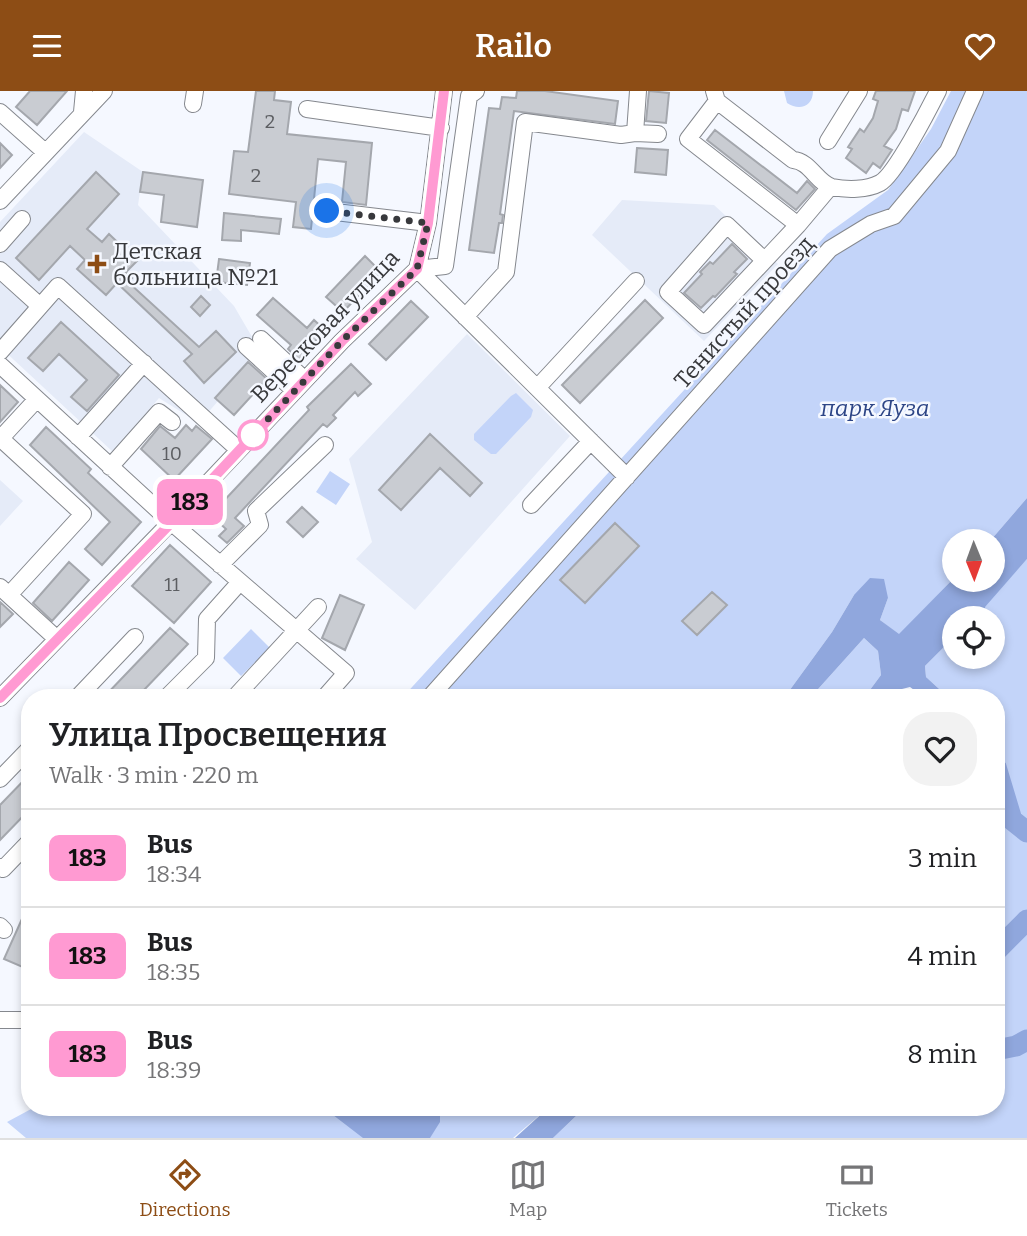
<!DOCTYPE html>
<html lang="en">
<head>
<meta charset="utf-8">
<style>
  body { margin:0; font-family:Bitter,serif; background:#f2f2f2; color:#202124; height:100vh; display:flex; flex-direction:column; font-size:26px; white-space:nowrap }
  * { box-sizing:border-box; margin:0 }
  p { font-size:23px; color:#757577 }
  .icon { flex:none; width:38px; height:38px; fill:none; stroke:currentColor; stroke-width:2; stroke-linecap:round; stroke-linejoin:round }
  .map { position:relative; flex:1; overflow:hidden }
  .drawer { position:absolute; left:21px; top:598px; width:984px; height:427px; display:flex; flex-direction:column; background:#fff; border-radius:28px; box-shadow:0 4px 10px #0003 }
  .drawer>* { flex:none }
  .badge { padding:0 14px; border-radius:10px; font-size:24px; line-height:46px }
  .needle { width:46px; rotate:179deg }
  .controls { position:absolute; left:942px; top:438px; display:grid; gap:14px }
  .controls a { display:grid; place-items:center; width:63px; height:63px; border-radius:50%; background:#fff; box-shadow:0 4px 10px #0003; font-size:35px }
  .you { position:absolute; width:35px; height:35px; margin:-18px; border:5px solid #fff; border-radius:50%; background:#1a73e8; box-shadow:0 0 0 10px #1a73e833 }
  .map>.badge { position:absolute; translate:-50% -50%; box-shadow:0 0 0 4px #fff }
  .round { display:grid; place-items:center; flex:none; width:74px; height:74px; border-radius:28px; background:#f2f2f2 }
  .head { display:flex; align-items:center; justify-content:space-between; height:119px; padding:0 28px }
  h1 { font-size:33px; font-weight:600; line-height:52px }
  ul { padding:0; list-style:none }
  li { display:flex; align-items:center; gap:21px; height:98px; padding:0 28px; border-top:2px solid #e0e0e0 }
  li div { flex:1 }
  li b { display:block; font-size:26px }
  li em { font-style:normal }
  li .badge { min-width:77px; font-weight:700; text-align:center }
  header { display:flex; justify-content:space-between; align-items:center; height:91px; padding:0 28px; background:#8d4d15; color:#fff; font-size:32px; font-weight:600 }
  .tabs { display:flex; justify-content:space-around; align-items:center; height:98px; border-top:2px solid #e0e0e0; background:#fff; font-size:19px; color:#757577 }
  .tabs a { display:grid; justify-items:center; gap:4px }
  .tabs .selected { color:#8d4d15 }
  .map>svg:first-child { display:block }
  .built { fill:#e5ebf8 }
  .green { fill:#c3d4f9 }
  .water { fill:#90a7dd }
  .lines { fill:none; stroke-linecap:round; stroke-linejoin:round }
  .river { stroke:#90a7dd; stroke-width:21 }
  .building { fill:#c9ccd2; stroke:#a4a7ad; stroke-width:2 }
  .minor-casing { stroke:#85888e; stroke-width:18 }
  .minor { stroke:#fff; stroke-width:16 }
  .line-casing { stroke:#fff; stroke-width:16 }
  .line { stroke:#ff9ad2; stroke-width:10 }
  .walk { stroke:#38393c; stroke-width:7; stroke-dasharray:0 12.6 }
  .poi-dot { fill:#8d4d15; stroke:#f5f8ff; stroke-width:2.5 }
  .stop-dot { fill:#fff; stroke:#ff9ad2; stroke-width:3.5 }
  .labels { text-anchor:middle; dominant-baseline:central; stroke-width:5; stroke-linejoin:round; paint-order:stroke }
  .number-label { font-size:19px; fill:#5c5e62 }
  .poi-label { font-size:23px; fill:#38393c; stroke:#f5f8ff; text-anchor:start }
  .street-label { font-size:23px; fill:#38393c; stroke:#f5f8ff }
  .park-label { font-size:23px; font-style:italic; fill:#2d4586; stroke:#f5f8ff }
</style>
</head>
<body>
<header><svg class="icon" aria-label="menu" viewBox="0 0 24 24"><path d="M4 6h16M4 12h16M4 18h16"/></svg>Railo<svg class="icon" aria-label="heart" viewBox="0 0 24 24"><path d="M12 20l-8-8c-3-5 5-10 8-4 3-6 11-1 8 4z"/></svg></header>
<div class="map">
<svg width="1027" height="1047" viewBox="0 0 1027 1047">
  <rect width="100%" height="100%" fill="#f5f8ff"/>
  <!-- built -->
  <path class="built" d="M84 41 143 81 138 114 234 215 259 258 215 306 218 310 199 332 159 307 113 361 0 256V131Z
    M622 109 714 114 778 173 704 250 592 144Z
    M467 243 570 345 415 519 356 468 372 451 349 368Z
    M0 389 23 410 0 435Z"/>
  <!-- green -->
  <path class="green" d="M784 0H813C813 16 799 20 787 12Z
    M951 0H1027V407L990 450H954V487L899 544 880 529 888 507 854 504 832 541 784 607H402L827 143 888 99 931 38Z
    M516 302 533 319 531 326 496 363H491L474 349V343L511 305Z
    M330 380 350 393 336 414 316 401Z
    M1027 468V1047H553L576 1025 578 1017H996V607H949L926 586 925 575 954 546V565H992V527H973Z
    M251 538 270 557 241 585 223 567Z
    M864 547 878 560 881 584 864 607H810Z
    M33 1017H548L513 1047H26L7 1031Z"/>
  <!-- water -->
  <path class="water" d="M1027 407V468L985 516 987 526 976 524 973 527H954V546L925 575 926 586 949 607H925L910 596 902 598 892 607H864L881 584 878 560 864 547 810 607H784L832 541 854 504 870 487 884 488 888 507 880 529 899 543 954 487 992 488V450H990Z
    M324 1017H440V1031L430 1047H363Z
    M548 1017H578L576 1025 553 1047H515Z"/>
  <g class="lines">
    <!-- river -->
    <path class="river" d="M996 676 1012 729 1027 741
      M996 860 1027 829
      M996 959 1016 955 1027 949"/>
  </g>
  <!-- building -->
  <path class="building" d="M30 0H67L37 34 16 16Z
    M256 0H275L274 9 291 11 287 43 372 52 366 114 342 111 346 71 318 68 311 138 293 136 296 111 229 103 234 60 248 61Z
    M517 0H545L618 10 615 33 514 20 500 123 503 124 502 132H499L494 162 469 159 489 17 500 18 502 6 516 7Z
    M649 0 669 2 666 32 646 30Z
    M876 0H915L908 20 902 18 896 38 884 55 892 59 880 77 873 72 866 82 846 67 852 58 848 56 860 38 864 41 873 27 878 10 873 8Z
    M715 39 797 102 807 90 815 98 796 119 707 49Z
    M0 52 12 64 0 77Z
    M637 57 668 59 666 84 635 81Z
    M96 81 119 103 87 138 102 151 109 143 137 170 126 181 132 187 128 191 199 256 216 240 236 261 204 292 184 270 192 263 117 192 106 204 77 178 85 169 70 155 39 189 16 167Z
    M143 81 203 89 197 136 161 131 164 104 140 101Z
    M224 122 281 128 279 143 241 139V150L222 149Z
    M732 153 747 168 734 181 737 183 715 206 713 205 701 217 684 202 702 183 700 181 710 171 713 173Z
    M365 165 381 181 343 221 326 206Z
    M219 168 250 172 247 194 216 191Z
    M201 205 210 214 200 225 191 216Z
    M273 207 307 237 314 229 325 239 299 269 288 258 291 254 257 224Z
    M645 209 663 227 580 312 562 294Z
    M411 210 428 226 386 269 369 253Z
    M61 231 119 284 87 320 71 306 87 289 59 263 43 280 28 267Z
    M248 271 267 288 234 324 215 307Z
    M351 273 371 293 358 305 355 301 333 324 336 327 327 336 323 333 235 427 244 435 227 452 219 445 226 438 215 428 225 418 220 414 309 319 307 316Z
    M0 294 18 311 0 331Z
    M186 334 192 340 196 335 212 348 174 389 141 358 160 335 175 347Z
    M46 336 91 378 88 382 141 431 102 474 85 458 110 431 30 354Z
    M430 343 482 392 470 405 440 377 401 419 379 399Z
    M302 416 318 431 303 446 287 431Z
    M615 432 639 455 585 512 560 489Z
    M170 454 211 491 174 532 132 495Z
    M69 471 89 489 52 530 33 512Z
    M712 501 727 514 697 544 682 530Z
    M340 504 364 514 345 559 322 547Z
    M0 511 13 523 0 536Z
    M170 537 188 553 142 601 136 607H103Z
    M30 683V718L0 749V714Z
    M30 810V867L25 877 4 868Z"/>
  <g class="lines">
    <defs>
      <path id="minor" d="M714 0 717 10 793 69C810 70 817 92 832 96 847 99 867 99 880 92 895 84 929 18 938 0
        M717 10 688 48 798 134 830 96
        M193 13 195 0
        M307 18 441 37
        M0 21 45 61
        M82 21 84 0
        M635 42 658 43
        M828 50 859 0
        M0 110 104 0
        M327 120 428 132
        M0 153 22 128
        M764 169 727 134 668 201 704 234 798 134
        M417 178 627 386
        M417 178 445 175 469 5 476 0
        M0 179 40 215
        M465 226 506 181 525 31 621 44 635 42 638 0
        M261 248 305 289
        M246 255 295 300
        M0 261 58 195 239 359
        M0 274 171 431 346 582 324 607
        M537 297 636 190
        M78 346 144 272
        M0 347 83 423 9 504
        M1 347 37 308
        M110 376 159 321 172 331
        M531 414 591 350
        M220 474 260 434 256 420 325 354
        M0 496 57 548
        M0 607 171 431 342 250 417 178 428 132 444 0
        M77 607 135 546
        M166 607 206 567 207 528 240 491
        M234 607 318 516
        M429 607 830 158 871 133 894 125 948 60 975 0
        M0 688 30 657
        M0 776 3 778 30 750
        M0 835 4 839
        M0 929H30"/>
    </defs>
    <!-- minor casing -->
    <use href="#minor" class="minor-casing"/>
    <!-- minor -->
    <use href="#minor" class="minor"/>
  </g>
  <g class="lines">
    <defs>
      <path id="line" d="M0 607 171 432 342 250 417 178 428 132 444 0"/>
    </defs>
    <!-- line casing -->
    <use href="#line" class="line-casing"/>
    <!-- line -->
    <use href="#line" class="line"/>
    <!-- walk -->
    <path class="walk" d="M253 344 252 345 342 250 417 178 428 132 327 120"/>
  </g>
  <!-- markers -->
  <path class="poi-dot" d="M93.5 162.5h7v7h7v7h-7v7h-7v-7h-7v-7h7z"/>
  <circle class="stop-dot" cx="253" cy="344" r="14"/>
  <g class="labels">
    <!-- number labels -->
    <g class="number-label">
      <text x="270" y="30">2</text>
      <text x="256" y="84">2</text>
      <text x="172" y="362">10</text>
      <text x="172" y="493">11</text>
    </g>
    <!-- poi labels -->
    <g class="poi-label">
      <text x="113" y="160">Детская<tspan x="113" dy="26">больница №21</tspan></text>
    </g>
    <!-- street labels -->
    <g class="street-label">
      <text transform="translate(744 221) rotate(-48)">Тенистый проезд</text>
      <text transform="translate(325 235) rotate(-46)">Вересковая улица</text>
    </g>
    <!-- park labels -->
    <g class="park-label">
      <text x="875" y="317">парк Яуза</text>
    </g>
  </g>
</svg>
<div class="controls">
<a><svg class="needle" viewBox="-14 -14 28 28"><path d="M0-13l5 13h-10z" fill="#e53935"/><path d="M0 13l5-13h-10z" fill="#757577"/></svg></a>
<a><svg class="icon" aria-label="locate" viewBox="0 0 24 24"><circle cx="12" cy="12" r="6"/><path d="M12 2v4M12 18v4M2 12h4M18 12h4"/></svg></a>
</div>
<div class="you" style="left:327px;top:120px"></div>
<b class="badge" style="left:190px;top:411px;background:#ff9ad2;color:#111">183</b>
<section class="drawer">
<div class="head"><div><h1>Улица Просвещения</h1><p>Walk · 3 min · 220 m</p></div><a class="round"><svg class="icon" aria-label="heart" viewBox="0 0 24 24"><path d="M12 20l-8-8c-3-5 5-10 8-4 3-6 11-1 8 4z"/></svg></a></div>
<ul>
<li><span class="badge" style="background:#ff9ad2;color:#111">183</span><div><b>Bus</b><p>18:34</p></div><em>3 min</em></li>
<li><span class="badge" style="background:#ff9ad2;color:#111">183</span><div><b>Bus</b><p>18:35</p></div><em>4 min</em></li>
<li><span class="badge" style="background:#ff9ad2;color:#111">183</span><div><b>Bus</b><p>18:39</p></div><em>8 min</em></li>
</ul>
</section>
</div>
<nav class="tabs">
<a class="selected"><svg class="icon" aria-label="directions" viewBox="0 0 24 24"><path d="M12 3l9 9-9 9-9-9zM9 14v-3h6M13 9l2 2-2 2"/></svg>Directions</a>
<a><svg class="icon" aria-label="map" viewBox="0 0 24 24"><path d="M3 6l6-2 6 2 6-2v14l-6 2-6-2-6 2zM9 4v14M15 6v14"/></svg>Map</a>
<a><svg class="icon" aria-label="tickets" viewBox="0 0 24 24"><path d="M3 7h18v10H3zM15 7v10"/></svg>Tickets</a>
</nav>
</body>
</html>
